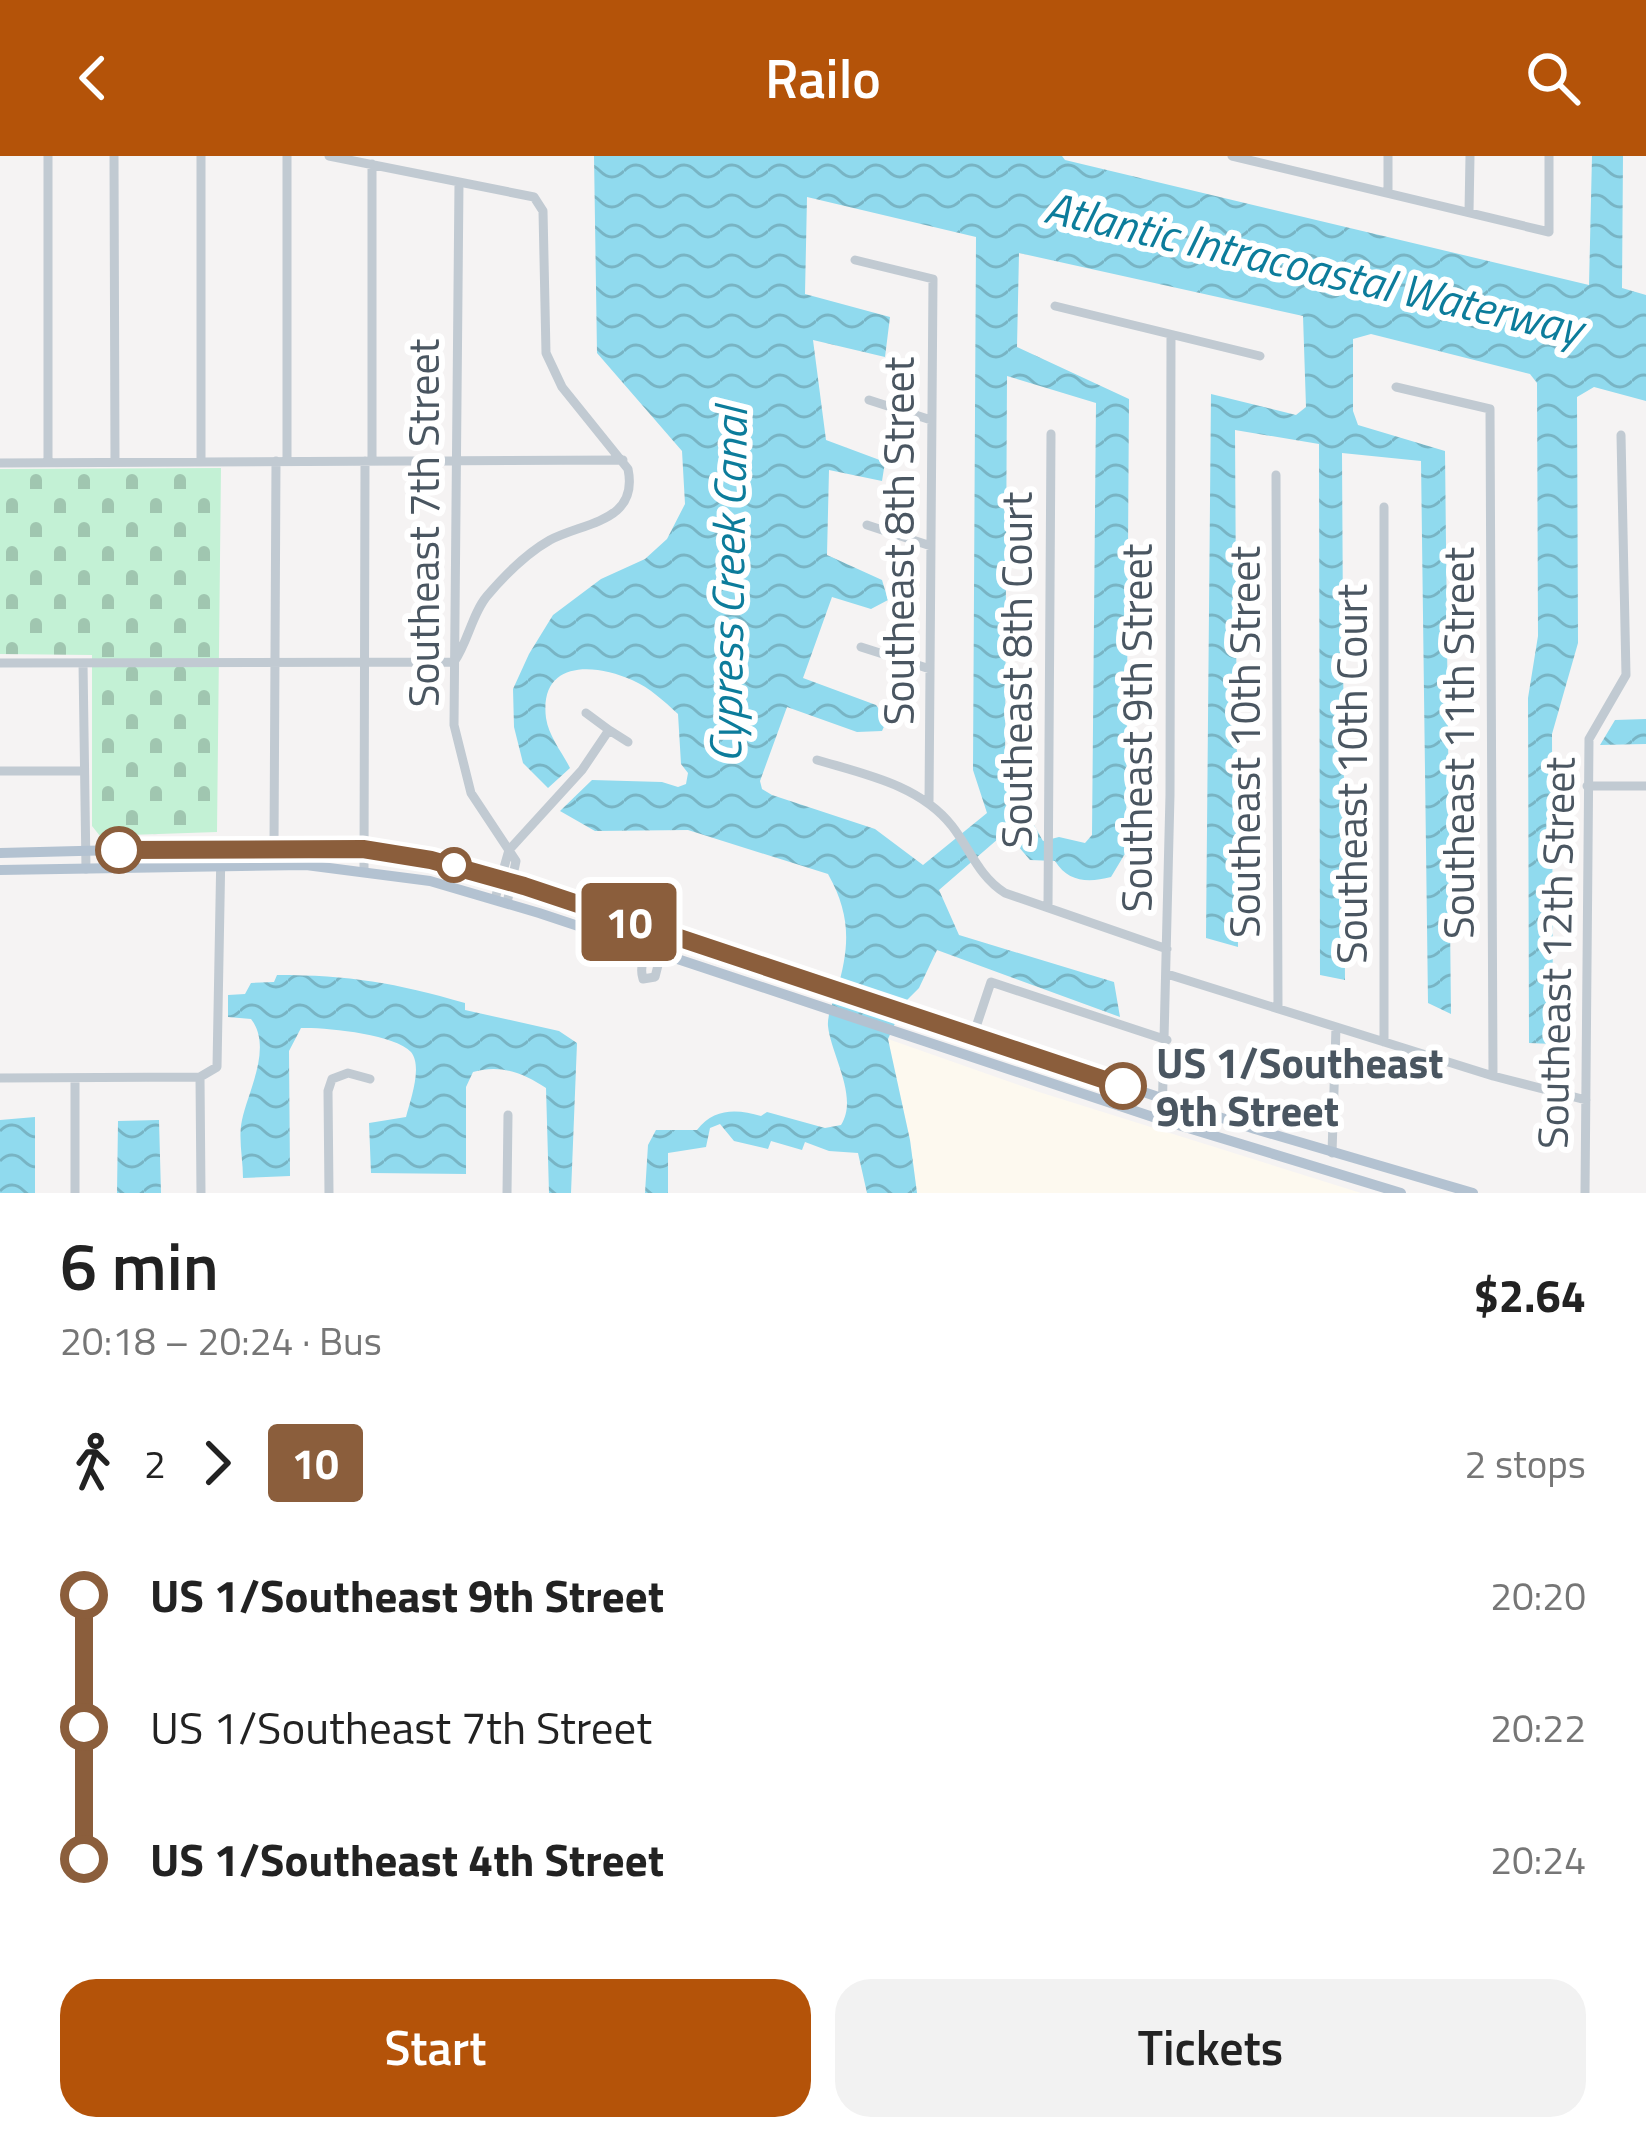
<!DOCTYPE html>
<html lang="en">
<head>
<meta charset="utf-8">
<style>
  body { margin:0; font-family:"Titillium Web",sans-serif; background:#f2f2f2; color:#222; height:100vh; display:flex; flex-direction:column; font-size:45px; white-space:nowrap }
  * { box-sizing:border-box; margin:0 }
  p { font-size:39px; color:#767676 }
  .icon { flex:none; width:66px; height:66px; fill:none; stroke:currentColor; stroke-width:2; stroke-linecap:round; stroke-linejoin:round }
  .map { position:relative; height:1037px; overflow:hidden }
  .details { display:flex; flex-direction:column; background:#fff; flex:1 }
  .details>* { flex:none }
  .badge { padding:0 24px; border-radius:9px; font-size:42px; line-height:78px }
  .map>.badge { position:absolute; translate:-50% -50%; box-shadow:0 0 0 6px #fff }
  .legs { display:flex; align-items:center; gap:18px; height:132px; padding:0 60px; font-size:39px }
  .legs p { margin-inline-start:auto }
  .summary { display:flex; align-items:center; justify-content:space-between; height:204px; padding:0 60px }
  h1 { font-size:66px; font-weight:600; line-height:90px }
  .primary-button { display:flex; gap:24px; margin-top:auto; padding:24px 60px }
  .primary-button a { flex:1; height:138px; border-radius:36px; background:#b45309; color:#fff; font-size:48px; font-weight:600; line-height:138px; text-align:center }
  .primary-button a+a { background:#f2f2f2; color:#222 }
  ul { padding:0 60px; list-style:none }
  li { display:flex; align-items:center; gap:42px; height:132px; font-size:45px }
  li i { display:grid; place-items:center; width:18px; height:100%; margin:0 15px; background:currentColor }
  li i::after { content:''; width:30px; height:30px; margin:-15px; border:9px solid; border-radius:50%; background:#fff }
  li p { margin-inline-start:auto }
  li:first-child i { background:linear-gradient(#0000 50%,currentColor 0) }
  li:last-child i { background:linear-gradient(currentColor 50%,#0000 0) }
  header { display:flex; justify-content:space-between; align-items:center; height:156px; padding:0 60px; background:#b45309; color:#fff; font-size:54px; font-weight:600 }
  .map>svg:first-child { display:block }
  .commercial { fill:#fdf9ef }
  .cemetery { fill:url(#cemetery-stones) }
  .water { fill:url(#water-waves); fill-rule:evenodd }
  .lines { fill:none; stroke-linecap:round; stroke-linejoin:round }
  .minor { stroke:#c1cad2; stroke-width:9 }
  .major { stroke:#b3c2d1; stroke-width:10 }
  .line-1-casing { stroke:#fff; stroke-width:27 }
  .line-1 { stroke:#8b5e3c; stroke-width:18 }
  .stop-1-dot { fill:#fff; stroke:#8b5e3c; stroke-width:6 }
  .labels { text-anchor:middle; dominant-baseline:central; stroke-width:12; stroke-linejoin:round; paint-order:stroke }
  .street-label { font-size:42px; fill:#4a5661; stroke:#fff }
  .stop-label { font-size:42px; font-weight:bold; fill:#4a5661; stroke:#fff; text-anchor:start }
  .water-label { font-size:45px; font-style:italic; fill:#0c7c9b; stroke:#fff }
</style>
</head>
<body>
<header><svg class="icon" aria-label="back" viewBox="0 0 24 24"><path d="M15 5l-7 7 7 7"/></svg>Railo<svg class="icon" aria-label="search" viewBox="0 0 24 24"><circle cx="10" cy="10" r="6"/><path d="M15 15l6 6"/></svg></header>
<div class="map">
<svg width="1646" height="1037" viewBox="0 0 1646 1037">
  <defs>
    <pattern id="cemetery-stones" width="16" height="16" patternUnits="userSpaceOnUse" patternTransform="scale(3)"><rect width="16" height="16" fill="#c3f1d5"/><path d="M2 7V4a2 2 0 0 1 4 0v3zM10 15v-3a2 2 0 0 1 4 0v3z" fill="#a0c6b0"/></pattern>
    <pattern id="water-waves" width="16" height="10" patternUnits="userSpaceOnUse" patternTransform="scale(3)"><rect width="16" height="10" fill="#90daee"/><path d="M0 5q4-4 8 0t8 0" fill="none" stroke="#78b4c4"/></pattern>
  </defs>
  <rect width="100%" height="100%" fill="#f5f3f3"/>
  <!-- commercial -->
  <path class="commercial" d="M888 883 1039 936 1361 1037H917L910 984Z"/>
  <!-- cemetery -->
  <path class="cemetery" d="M221 312 217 676 100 680 92 670V499L0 498V313Z"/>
  <!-- water -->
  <path class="water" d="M594 0H1062L1065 4 1589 129 1592 0H1623L1622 132 1646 139V245L1594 231 1577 241 1578 487 1552 578 1553 888 1529 887 1528 542 1538 480 1537 227 1530 218 1371 178 1353 183V255L1358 269 1445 295 1451 858 1428 847 1421 305 1342 297 1345 824 1320 819 1319 288 1235 274 1238 791 1206 782 1211 238 1296 259 1306 251 1303 160 1019 97 1017 191 1129 243 1126 696 1111 721C1088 727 1068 726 1055 705L1030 704 1006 676 939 734 959 779 1114 826 1120 861 937 794 919 832 904 847 888 883 910 984 917 1037H867L858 997 829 995 805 986 802 994 771 985 768 993 734 985 720 968 710 972 706 991 668 997V1037H645L648 989 656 974H697C714 952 737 953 761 960L767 956 825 972 841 969C859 941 831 899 828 870 827 859 834 844 837 834 850 790 851 759 828 718L688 674 595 675 560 655 592 624 662 626 678 631 686 628 688 617 681 608 678 558C664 545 650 532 632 524 594 507 539 504 546 562 549 581 562 596 570 612L548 632 523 607 514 571 513 533 529 498 553 459 601 423 645 403 667 383 685 348 682 295 597 197ZM807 41 976 81 973 614 987 657 923 709 875 673 772 639 762 633 760 625 787 551 857 576 882 575 887 564 876 549 803 522 832 441 871 453 888 444 882 424 827 399 829 314 882 325 885 306 826 284 813 184 885 201 890 161 805 138ZM1007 220 1096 247 1092 679 1085 687 1059 681 1043 685 1005 618Z
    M1646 563V588L1600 589 1615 564Z
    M277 819C349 819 396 827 465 847V854L559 875 577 887 571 1037H549L546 932C523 917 501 908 473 916L466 931V1018L371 1017 369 967 406 961C410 945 423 911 411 896 395 878 324 871 301 872L289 895 290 1020 243 1022C243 1003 238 982 242 964 248 935 273 891 251 863L228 861V839L245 838 251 827 274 826Z
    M35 961V1037H0V964Z
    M159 964 161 1037H117L118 965Z"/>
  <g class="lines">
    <!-- minor -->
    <path class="minor" d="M114 0 115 306
      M201 0V306
      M287 0V305
      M329 0 534 41 543 55 546 197 562 231 628 313C639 366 584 366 550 384 527 397 504 420 487 440 472 458 468 486 454 506
      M1232 0 1549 76V0
      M372 8V305
      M459 26 454 569 471 637 516 705 507 747
      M1388 36V0
      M1469 56 1470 0
      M855 104 933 123 929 647
      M1055 150 1260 200
      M1396 231 1490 253 1493 920
      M869 244 931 264
      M0 307 623 304
      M48 307V0
      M1276 319 1278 852
      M867 369 931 390
      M861 491 930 513
      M0 507 454 506
      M83 507 86 713
      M609 574 628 586
      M817 604C864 618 920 629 952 670 970 693 979 721 1005 737L1167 793
      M0 615H83
      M1587 630H1646
      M274 690 276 305
      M364 714 365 305
      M495 743 509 694 582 614 609 574 586 557
      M1048 751 1051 278
      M666 778 655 821 643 823C637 804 652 790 666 778Z
      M1167 818 1493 920 1586 944
      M973 880 991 826 1167 884
      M1384 886V351
      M200 921 201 1037
      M0 922 200 921 217 911 221 692
      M75 922V1037
      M1162 964 1170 639 1171 180
      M1332 997 1336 871
      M329 1037 328 935 332 923 348 917 370 923
      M507 1037 508 959
      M1585 1037 1589 583 1626 519 1621 279"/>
    <!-- major -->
    <path class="major" d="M0 697 274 690 363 693 431 704 513 727 1255 973 1473 1037
      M0 714 306 709 430 725 539 757 1162 964 1401 1037"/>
  </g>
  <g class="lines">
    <defs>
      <path id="line-1" d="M119 694 363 693 431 704 524 730 1123 930"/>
    </defs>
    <!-- line-1 casing -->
    <use href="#line-1" class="line-1-casing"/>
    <!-- line-1 -->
    <use href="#line-1" class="line-1"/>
  </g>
  <!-- markers -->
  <g class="stop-1-dot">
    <circle cx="119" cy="694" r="21"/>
    <circle cx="454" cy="709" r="15"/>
    <circle cx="1123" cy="930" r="21"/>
  </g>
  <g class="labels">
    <!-- street labels -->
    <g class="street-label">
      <text transform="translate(423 367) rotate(-90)">Southeast 7th Street</text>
      <text transform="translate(898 385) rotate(-90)">Southeast 8th Street</text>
      <text transform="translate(1016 514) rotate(-90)">Southeast 8th Court</text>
      <text transform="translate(1136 572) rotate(-90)">Southeast 9th Street</text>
      <text transform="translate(1244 586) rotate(-90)">Southeast 10th Street</text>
      <text transform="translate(1458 587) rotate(-90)">Southeast 11th Street</text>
      <text transform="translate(1351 618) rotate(-90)">Southeast 10th Court</text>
      <text transform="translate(1555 797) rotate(-89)">Southeast 12th Street</text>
    </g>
    <!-- stop labels -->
    <g class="stop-label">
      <text x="1156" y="906">US 1/Southeast<tspan x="1156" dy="48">9th Street</tspan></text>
    </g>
    <!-- water labels -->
    <g class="water-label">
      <text transform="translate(1314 111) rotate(13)">Atlantic Intracoastal Waterway</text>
      <text transform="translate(727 429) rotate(-89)">Cypress Creek Canal</text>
    </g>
  </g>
</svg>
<b class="badge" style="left:629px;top:766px;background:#8b5e3c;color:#fff">10</b>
</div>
<section class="details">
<div class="summary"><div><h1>6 min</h1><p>20:18 – 20:24 · Bus</p></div><b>$2.64</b></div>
<div class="legs"><svg class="icon" aria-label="walk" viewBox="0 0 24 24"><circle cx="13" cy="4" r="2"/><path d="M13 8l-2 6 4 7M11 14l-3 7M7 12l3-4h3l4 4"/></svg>2<svg class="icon" aria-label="forward" viewBox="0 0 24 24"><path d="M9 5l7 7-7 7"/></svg><b class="badge" style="background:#8b5e3c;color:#fff">10</b><p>2 stops</p></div>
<ul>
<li><i style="color:#8b5e3c"></i><b>US 1/Southeast 9th Street</b><p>20:20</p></li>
<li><i style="color:#8b5e3c"></i><span>US 1/Southeast 7th Street</span><p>20:22</p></li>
<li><i style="color:#8b5e3c"></i><b>US 1/Southeast 4th Street</b><p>20:24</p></li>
</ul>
<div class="primary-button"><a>Start</a><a>Tickets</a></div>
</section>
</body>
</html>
